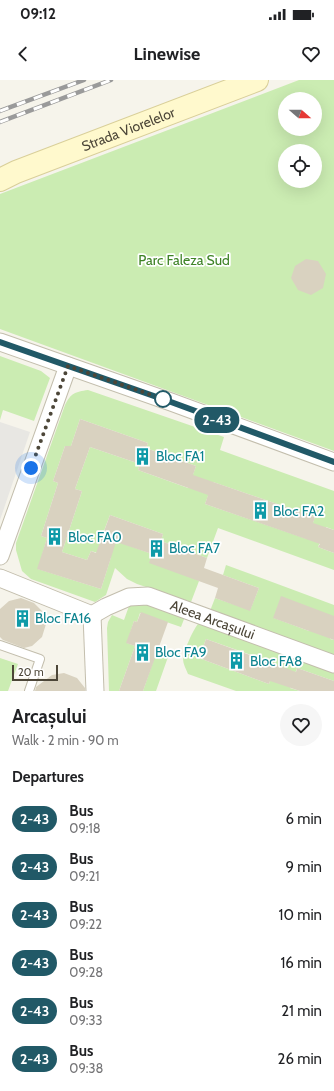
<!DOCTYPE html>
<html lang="en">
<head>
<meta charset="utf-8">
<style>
  body { margin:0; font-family:Cabin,sans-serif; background:#f6f6f6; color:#202124; height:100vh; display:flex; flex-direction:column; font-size:15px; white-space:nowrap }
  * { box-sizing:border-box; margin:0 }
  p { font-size:13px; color:#757577 }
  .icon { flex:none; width:22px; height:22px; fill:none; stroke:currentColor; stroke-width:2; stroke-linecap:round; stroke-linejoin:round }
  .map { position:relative; height:611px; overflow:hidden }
  .side { display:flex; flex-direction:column; background:#fff; flex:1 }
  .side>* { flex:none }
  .badge { padding:0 8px; border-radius:13px; font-size:14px; line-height:26px }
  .needle { width:26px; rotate:110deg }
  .controls { position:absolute; left:278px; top:12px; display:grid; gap:8px }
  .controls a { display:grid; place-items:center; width:44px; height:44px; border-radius:50%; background:#fff; box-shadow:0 4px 16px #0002; font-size:20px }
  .scale { position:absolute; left:12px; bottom:10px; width:46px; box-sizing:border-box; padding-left:4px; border:2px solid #4c4638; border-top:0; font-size:11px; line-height:14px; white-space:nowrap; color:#4c4638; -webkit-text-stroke:3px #fff; paint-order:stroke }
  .you { position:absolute; width:20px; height:20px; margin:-10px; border:3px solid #fff; border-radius:50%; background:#1a73e8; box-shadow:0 0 0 6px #1a73e833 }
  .map>.badge { position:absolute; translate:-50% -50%; box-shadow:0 0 0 2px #fff }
  h2 { padding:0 12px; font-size:15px; line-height:36px }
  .round { display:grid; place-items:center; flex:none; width:42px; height:42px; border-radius:21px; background:#f6f6f6 }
  .head { display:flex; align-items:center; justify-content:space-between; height:68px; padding:0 12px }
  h1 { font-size:19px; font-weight:700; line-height:30px }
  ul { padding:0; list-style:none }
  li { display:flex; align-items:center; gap:12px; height:48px; padding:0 12px }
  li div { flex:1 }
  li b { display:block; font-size:15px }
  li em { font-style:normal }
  li .badge { min-width:44px; font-weight:700; text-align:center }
  .status { display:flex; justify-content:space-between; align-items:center; height:28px; padding:0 20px; background:#fff; direction:ltr }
  .status svg { height:11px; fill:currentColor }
  header { display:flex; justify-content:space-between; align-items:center; height:52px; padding:0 12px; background:#fff; font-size:18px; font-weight:700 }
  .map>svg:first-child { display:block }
  .green { fill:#cbecb2; fill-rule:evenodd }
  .parking { fill:#e8e7e3 }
  .building { fill:#d9d2c0 }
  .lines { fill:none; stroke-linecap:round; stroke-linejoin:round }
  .lane-casing { stroke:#c3bead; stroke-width:10 }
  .street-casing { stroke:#c3bead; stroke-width:19 }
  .secondary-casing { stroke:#d9cf99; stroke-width:24 }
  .lane { stroke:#fff; stroke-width:8 }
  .street { stroke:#fff; stroke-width:17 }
  .secondary { stroke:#fff9cd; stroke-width:22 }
  .rail-casing { stroke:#9a9a9a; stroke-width:4.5 }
  .rail { stroke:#fff; stroke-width:3; stroke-dasharray:9; stroke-linecap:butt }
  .line-casing { stroke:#fff; stroke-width:9 }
  .line { stroke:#215967; stroke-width:6 }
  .walk { stroke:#4c4638; stroke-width:4; stroke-dasharray:0 7.2 }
  .stop-dot { fill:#fff; stroke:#215967; stroke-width:2 }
  .labels { text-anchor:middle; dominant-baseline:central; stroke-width:3.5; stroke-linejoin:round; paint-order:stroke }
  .street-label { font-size:14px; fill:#4c4638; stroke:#fff }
  .park-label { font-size:14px; fill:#3e8326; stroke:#fff }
  .culture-label { font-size:14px; fill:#0d838f; stroke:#fff; text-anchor:start }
</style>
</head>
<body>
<div class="status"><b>09:12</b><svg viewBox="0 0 49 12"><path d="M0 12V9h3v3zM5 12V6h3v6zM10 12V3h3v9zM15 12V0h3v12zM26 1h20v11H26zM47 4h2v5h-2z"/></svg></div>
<header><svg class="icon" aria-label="back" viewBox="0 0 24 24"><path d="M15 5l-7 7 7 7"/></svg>Linewise<svg class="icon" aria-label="heart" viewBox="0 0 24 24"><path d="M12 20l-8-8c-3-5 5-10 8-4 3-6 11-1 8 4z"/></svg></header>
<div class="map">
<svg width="334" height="611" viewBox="0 0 334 611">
  <rect width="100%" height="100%" fill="#f6f4eb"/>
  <!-- green -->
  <path class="green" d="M299 0H334V371L0 249V114ZM285 19H315V49H285ZM285 71H315V101H285Z
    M0 276 41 291 50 298 34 341 3 330 0 340Z
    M88 310 224 357 220 370 334 411V450L326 447 318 467 334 473V490L218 448 207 478 161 461 163 454 110 435 102 456 152 474 199 501 191 522 137 504 127 499 115 488 106 515 95 522 31 499 22 491 16 470V463L65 325C71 313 75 312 88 310ZM80 339 148 363 146 368 196 386 188 408 138 390 140 384 90 367 75 409 82 411 62 472 87 480 91 471 111 477 101 509 38 489 47 458 41 456 58 403 53 401 65 366H71ZM213 402 315 437 307 459 205 424Z
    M226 485 334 525V548L330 559 334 560V577L210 531 215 518 250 530 259 508 223 495ZM317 530 309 551 274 538Z
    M143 524H160L186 534 181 547 140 533 137 542 134 541 127 563 135 566 119 611H109L107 548 108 542 112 535 124 540 129 526Z
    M206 543 334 592V601L297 588 290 608 300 611H236L188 594C186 589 183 584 183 579 184 570 193 550 198 544ZM206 559 276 584 269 604 199 578Z
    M156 573 168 577 156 611H143Z
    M0 578 18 584 8 611H0Z"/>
  <!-- parking -->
  <path class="parking" d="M0 342 30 352 0 440Z"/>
  <!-- building -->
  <path class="building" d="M306 179 318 181 326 194 323 208 311 215 298 210 291 198 295 186Z
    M80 339 148 363 146 368 196 386 193 395 315 437 313 443 334 450V473L318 467 320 464 205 424 208 415 138 390 140 384 90 367 75 409 82 411 62 472 87 480 91 471 96 473 110 435 163 454 161 461 207 478 204 488 259 508 250 531 215 518 218 508 149 483 152 474 116 462 101 509 37 489 47 458 41 456 58 403 53 401 65 366H71Z
    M281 516 334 536V560L273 538Z
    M21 518 34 523 43 532 46 544 42 557 32 566 24 568 3 560 0 557V529L9 521Z
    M141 532 168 542 143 611H119L135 566 126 563 134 541 137 542Z
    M206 559 296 592 297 588 334 601V611H300L270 601 269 604 199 578Z
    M64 593 77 598 85 608V611H35L36 607 52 595Z"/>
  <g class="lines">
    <defs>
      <path id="lane" d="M0 565 40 579 29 611"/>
      <g id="street">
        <path d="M0 262 171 322 334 382"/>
        <path d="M0 476 68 286"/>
        <path d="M0 498 92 535"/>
        <path id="s1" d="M92 535 106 527 129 517 148 516 334 584"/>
        <path d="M92 535 95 611"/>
      </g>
      <g id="secondary">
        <path id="s2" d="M0 100 16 92 257 0"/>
      </g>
    </defs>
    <!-- lane casing -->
    <use href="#lane" class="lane-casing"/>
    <!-- street casing -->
    <use href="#street" class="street-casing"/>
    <!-- secondary casing -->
    <use href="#secondary" class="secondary-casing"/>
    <!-- lane -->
    <use href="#lane" class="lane"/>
    <!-- street -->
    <use href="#street" class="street"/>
    <!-- secondary -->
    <use href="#secondary" class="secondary"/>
    <defs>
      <path id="rail" d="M0 31 84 0
        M0 42 111 0"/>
    </defs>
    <!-- rail casing -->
    <use href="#rail" class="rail-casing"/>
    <!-- rail -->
    <use href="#rail" class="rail"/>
  </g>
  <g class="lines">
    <defs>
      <path id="line" d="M0 262 171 322 334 382"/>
    </defs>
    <!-- line casing -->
    <use href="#line" class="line-casing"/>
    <!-- line -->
    <use href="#line" class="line"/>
    <!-- walk -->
    <path class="walk" d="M31 388 68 286 163 319"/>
  </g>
  <!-- icons -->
  <defs>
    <symbol id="building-bare" viewBox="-9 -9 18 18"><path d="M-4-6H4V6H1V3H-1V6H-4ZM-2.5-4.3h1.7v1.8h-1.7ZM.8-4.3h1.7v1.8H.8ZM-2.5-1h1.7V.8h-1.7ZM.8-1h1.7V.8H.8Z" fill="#0f9aa8" stroke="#fff" stroke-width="2.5" paint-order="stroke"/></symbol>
  </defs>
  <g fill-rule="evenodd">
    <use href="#building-bare" x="130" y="364" width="25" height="25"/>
    <use href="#building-bare" x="248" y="418" width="25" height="25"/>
    <use href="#building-bare" x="42" y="444" width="25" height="25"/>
    <use href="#building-bare" x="144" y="456" width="25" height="25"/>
    <use href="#building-bare" x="10" y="526" width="25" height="25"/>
    <use href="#building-bare" x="130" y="560" width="25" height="25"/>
    <use href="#building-bare" x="224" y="568" width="25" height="25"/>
  </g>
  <!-- markers -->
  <circle class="stop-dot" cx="163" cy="319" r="8"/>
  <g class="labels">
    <!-- street labels -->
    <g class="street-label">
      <text stroke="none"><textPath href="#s2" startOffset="138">Strada Viorelelor</textPath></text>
      <text stroke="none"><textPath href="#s1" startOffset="129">Aleea Arcașului</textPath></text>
    </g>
    <!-- park labels -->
    <g class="park-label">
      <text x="184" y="180">Parc Faleza Sud</text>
    </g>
    <!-- culture labels -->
    <g class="culture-label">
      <text x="156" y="376">Bloc FA1</text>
      <text x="273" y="431">Bloc FA2</text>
      <text x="68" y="457">Bloc FA0</text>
      <text x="169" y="468">Bloc FA7</text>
      <text x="35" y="538">Bloc FA16</text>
      <text x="155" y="572">Bloc FA9</text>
      <text x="250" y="581">Bloc FA8</text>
    </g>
  </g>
</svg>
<div class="controls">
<a><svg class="needle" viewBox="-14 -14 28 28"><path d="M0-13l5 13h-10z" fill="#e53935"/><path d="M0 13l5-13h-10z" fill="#757577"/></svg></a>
<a><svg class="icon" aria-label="locate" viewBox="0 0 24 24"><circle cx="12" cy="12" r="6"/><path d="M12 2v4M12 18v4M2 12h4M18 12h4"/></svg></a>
</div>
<div class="scale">20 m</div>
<div class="you" style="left:31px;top:388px"></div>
<b class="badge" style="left:217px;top:340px;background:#215967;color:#fff">2-43</b>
</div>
<section class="side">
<div class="head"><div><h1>Arcașului</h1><p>Walk · 2 min · 90 m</p></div><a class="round"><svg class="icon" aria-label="heart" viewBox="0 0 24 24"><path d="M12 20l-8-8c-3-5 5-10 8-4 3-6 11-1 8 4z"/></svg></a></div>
<h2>Departures</h2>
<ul>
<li><span class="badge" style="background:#215967;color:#fff">2-43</span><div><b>Bus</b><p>09:18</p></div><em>6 min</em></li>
<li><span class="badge" style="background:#215967;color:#fff">2-43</span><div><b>Bus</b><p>09:21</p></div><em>9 min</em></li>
<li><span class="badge" style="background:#215967;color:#fff">2-43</span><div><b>Bus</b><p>09:22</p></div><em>10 min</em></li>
<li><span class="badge" style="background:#215967;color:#fff">2-43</span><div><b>Bus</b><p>09:28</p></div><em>16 min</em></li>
<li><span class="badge" style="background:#215967;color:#fff">2-43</span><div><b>Bus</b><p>09:33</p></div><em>21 min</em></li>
<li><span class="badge" style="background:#215967;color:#fff">2-43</span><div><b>Bus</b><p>09:38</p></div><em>26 min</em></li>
</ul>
</section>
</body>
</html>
